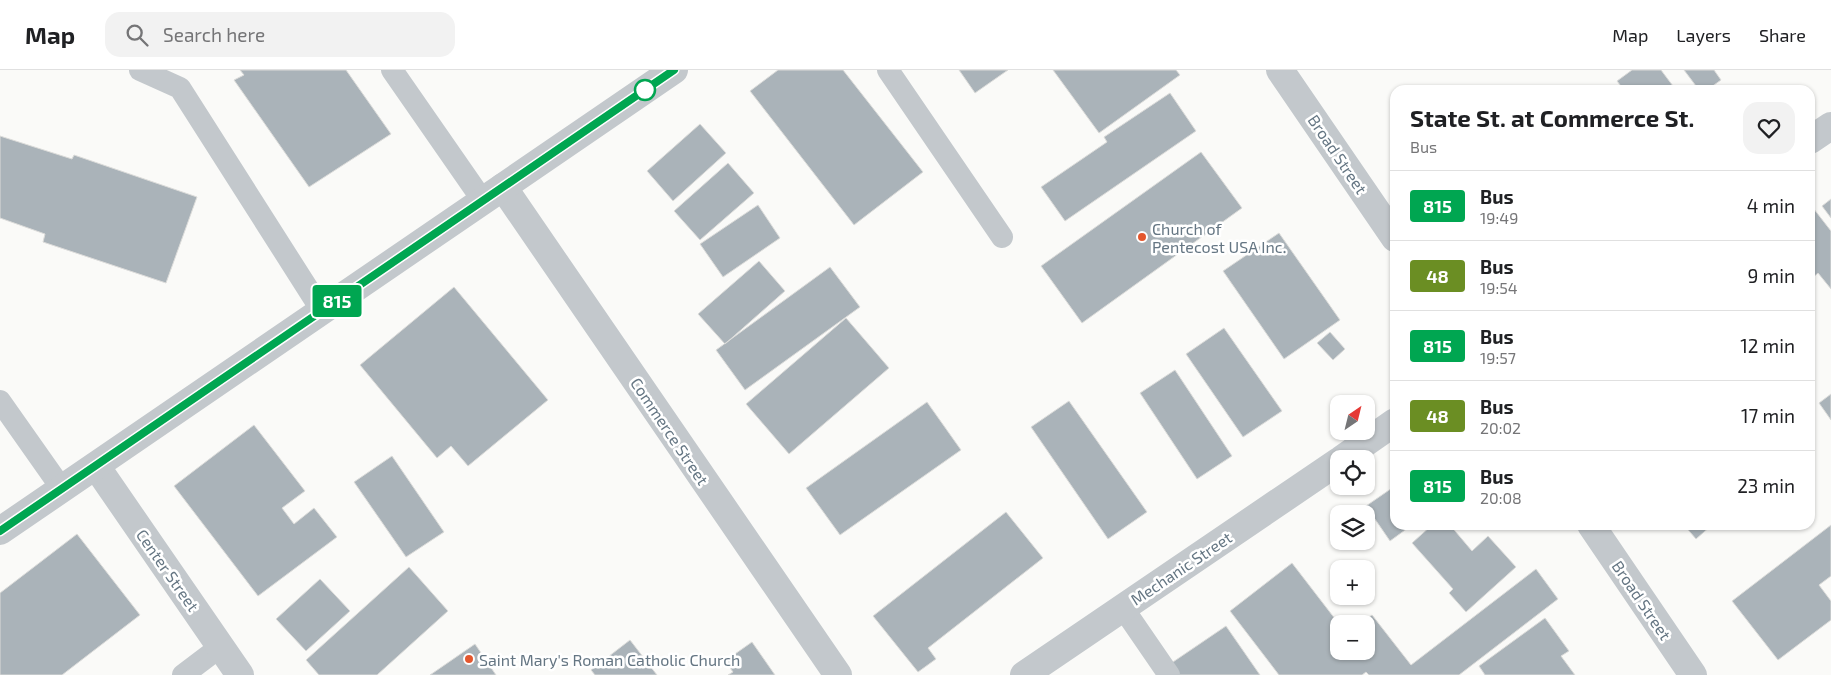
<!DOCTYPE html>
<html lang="en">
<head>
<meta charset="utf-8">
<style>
  body { margin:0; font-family:"Exo 2",sans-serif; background:#f2f2f2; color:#202124; height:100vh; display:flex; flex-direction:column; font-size:19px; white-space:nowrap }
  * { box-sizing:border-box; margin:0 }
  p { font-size:16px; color:#757577 }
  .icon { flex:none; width:28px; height:28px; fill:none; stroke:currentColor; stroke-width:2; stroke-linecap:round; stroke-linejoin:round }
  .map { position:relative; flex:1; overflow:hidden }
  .drawer { position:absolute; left:1390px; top:15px; width:425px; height:445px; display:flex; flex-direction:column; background:#fff; border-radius:15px; box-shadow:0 1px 4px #0004 }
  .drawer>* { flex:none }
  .badge { padding:0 10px; border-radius:4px; font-size:18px; line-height:32px }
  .needle { width:32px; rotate:35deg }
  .fabs { position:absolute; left:1330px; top:325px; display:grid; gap:10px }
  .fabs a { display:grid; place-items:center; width:45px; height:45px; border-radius:10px; background:#fff; box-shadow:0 1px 4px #0004; font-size:25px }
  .map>.badge { position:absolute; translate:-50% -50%; box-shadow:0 0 0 2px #fff }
  .round { display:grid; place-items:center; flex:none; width:52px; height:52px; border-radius:15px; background:#f2f2f2 }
  .summary { display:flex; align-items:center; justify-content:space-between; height:85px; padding:0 20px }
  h1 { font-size:24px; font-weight:700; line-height:38px }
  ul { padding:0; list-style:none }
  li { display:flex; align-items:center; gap:15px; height:70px; padding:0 20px; border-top:1px solid #e0e0e0 }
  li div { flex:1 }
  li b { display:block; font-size:19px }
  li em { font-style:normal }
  li .badge { min-width:55px; font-weight:700; text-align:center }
  header { display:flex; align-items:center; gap:30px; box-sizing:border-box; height:70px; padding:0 25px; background:#fff; border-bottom:1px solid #e0e0e0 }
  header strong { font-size:24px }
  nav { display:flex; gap:28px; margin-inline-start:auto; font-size:18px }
  .search { width:350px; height:45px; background:#f2f2f2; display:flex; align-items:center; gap:12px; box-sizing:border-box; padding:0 18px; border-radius:15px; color:#757577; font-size:19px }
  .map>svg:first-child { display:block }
  .building { fill:#aab3b9; stroke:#dcdcda }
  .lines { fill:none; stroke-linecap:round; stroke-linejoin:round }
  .service { stroke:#c3c8cc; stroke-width:22 }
  .minor { stroke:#c3c8cc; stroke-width:28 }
  .tertiary { stroke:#c3c8cc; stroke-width:28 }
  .line-casing { stroke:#fff; stroke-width:11 }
  .line { stroke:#00a651; stroke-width:8 }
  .stop-dot { fill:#fff; stroke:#00a651; stroke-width:2.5 }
  .poi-dot { fill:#e4572e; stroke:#fff; stroke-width:2 }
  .labels { text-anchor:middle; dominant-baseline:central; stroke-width:5; stroke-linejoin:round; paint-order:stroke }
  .street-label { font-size:16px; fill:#657683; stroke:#fff }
  .poi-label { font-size:16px; fill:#657683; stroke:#fff; text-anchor:start }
</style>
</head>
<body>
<header>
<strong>Map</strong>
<div class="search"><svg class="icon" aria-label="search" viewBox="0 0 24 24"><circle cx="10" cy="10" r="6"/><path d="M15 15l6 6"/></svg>Search here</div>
<nav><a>Map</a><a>Layers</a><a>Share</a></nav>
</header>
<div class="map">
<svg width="1831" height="605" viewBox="0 0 1831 605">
  <rect width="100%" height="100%" fill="#fafaf8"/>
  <!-- building -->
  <path class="building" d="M240 0H346L391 64 309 117 234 10 244 5Z
    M778 0H843L923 102 854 155 750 21Z
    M959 0H1008L975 23Z
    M1053 0H1176L1180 5 1099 63Z
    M1632 0H1661L1676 20H1624L1617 11Z
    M1684 0H1714L1721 10 1707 20H1699Z
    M1170 23 1196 61 1065 151 1041 117 1107 72 1104 67Z
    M700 54 726 83 673 131 647 101Z
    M0 66 72 89 74 85 197 127 166 213 43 172 45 164 0 148Z
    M1201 82 1242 138 1082 253 1041 196Z
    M728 93 754 123 700 170 674 141Z
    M1831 129V148L1822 136Z
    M1810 134 1831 161V219L1818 203 1810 210Z
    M758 135 780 168 723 207 700 174Z
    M1279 163 1340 250 1284 289 1223 201Z
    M759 191 785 221 725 274 698 244Z
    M830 197 860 237 745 320 716 280Z
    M454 217 548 330 468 396 451 376 437 388 360 295Z
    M846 248 889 298 789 384 746 334Z
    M1224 258 1282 341 1243 367 1186 284Z
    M1330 262 1345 279 1333 290 1317 273Z
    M1175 300 1232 386 1197 409 1140 323Z
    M1831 324V350L1819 333Z
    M1069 331 1147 442 1108 469 1031 357Z
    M927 332 961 380 840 465 806 418Z
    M254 355 305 421 282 438 294 454 314 438 337 467 258 526 174 416Z
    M392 386 444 462 406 487 354 412Z
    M1395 416V455H1412L1390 471 1366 436Z
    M1006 442 1043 488 928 578 936 589 918 602 873 546Z
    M1432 455H1450L1472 481 1488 466 1516 497 1466 542 1449 523 1453 519 1412 473Z
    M1684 455H1712L1696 469Z
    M1831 455V506L1819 515 1831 531V550L1778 590 1732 531Z
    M77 464 140 545 62 605H0V523Z
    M1292 493 1339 554V581H1366V554H1360L1372 545 1411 595 1536 499 1558 529 1459 605H1369L1366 602 1362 605H1279L1230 541Z
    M409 497 448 541 377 605H319L306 590Z
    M320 509 350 541 306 581 276 549Z
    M1545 548 1569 581 1561 586 1575 605H1485L1479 596Z
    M1226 556 1260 605H1178L1170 594Z
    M630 570 657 605H595L591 600Z
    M752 572 775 605H728L733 602 725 591Z
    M475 574 496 605H430Z"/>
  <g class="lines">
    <!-- service -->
    <path class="service" d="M140 0 180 18 322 241
      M392 0 483 131
      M888 0 1002 167
      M0 331 62 419
      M1123 538 1169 605
      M183 605 220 577"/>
    <!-- minor -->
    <path class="minor" d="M1280 0 1395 168
      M1810 70 1831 56
      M503 117 838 605
      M1342 389 1395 352
      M96 396 240 605
      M1591 455 1693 605
      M1024 605 1339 391"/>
    <!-- tertiary -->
    <path class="tertiary" d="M0 461 674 0"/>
  </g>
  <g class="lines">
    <defs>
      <path id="line" d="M0 461 674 0"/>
    </defs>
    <!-- line casing -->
    <use href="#line" class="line-casing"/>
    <!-- line -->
    <use href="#line" class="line"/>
  </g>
  <!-- markers -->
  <circle class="stop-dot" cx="645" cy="20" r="10"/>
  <g class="poi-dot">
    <circle cx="1142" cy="167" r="5"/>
    <circle cx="469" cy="589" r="5"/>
  </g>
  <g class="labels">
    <!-- street labels -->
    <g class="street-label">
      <text transform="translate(1338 84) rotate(56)">Broad Street</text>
      <text transform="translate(670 361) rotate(56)">Commerce Street</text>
      <text transform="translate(1181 498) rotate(-34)">Mechanic Street</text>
      <text transform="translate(168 500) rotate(55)">Center Street</text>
      <text transform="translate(1642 530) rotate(56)">Broad Street</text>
    </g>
    <!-- poi labels -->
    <g class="poi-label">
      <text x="1152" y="158">Church of<tspan x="1152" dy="18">Pentecost USA Inc.</tspan></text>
      <text x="479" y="589">Saint Mary's Roman Catholic Church</text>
    </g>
  </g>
</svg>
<div class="fabs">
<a><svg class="needle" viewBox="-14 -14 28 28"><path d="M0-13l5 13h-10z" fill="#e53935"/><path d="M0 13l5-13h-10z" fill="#757577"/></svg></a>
<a><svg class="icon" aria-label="locate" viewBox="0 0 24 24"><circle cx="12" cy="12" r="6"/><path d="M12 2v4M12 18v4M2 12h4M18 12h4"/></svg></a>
<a><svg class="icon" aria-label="layers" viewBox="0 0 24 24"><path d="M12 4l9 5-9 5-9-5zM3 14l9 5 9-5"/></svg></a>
<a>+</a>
<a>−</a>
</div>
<b class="badge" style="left:337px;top:231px;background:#00a651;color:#fff">815</b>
<section class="drawer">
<div class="summary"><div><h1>State St. at Commerce St.</h1><p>Bus</p></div><a class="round"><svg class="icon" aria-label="heart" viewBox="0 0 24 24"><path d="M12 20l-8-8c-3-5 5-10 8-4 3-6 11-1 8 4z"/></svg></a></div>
<ul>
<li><span class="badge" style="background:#00a651;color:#fff">815</span><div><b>Bus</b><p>19:49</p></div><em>4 min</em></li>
<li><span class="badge" style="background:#6b8e23;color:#fff">48</span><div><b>Bus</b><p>19:54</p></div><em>9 min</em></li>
<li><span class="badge" style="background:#00a651;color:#fff">815</span><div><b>Bus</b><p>19:57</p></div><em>12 min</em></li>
<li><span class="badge" style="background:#6b8e23;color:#fff">48</span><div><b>Bus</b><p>20:02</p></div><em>17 min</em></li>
<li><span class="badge" style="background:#00a651;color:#fff">815</span><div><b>Bus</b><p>20:08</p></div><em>23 min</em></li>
</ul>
</section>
</div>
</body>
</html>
